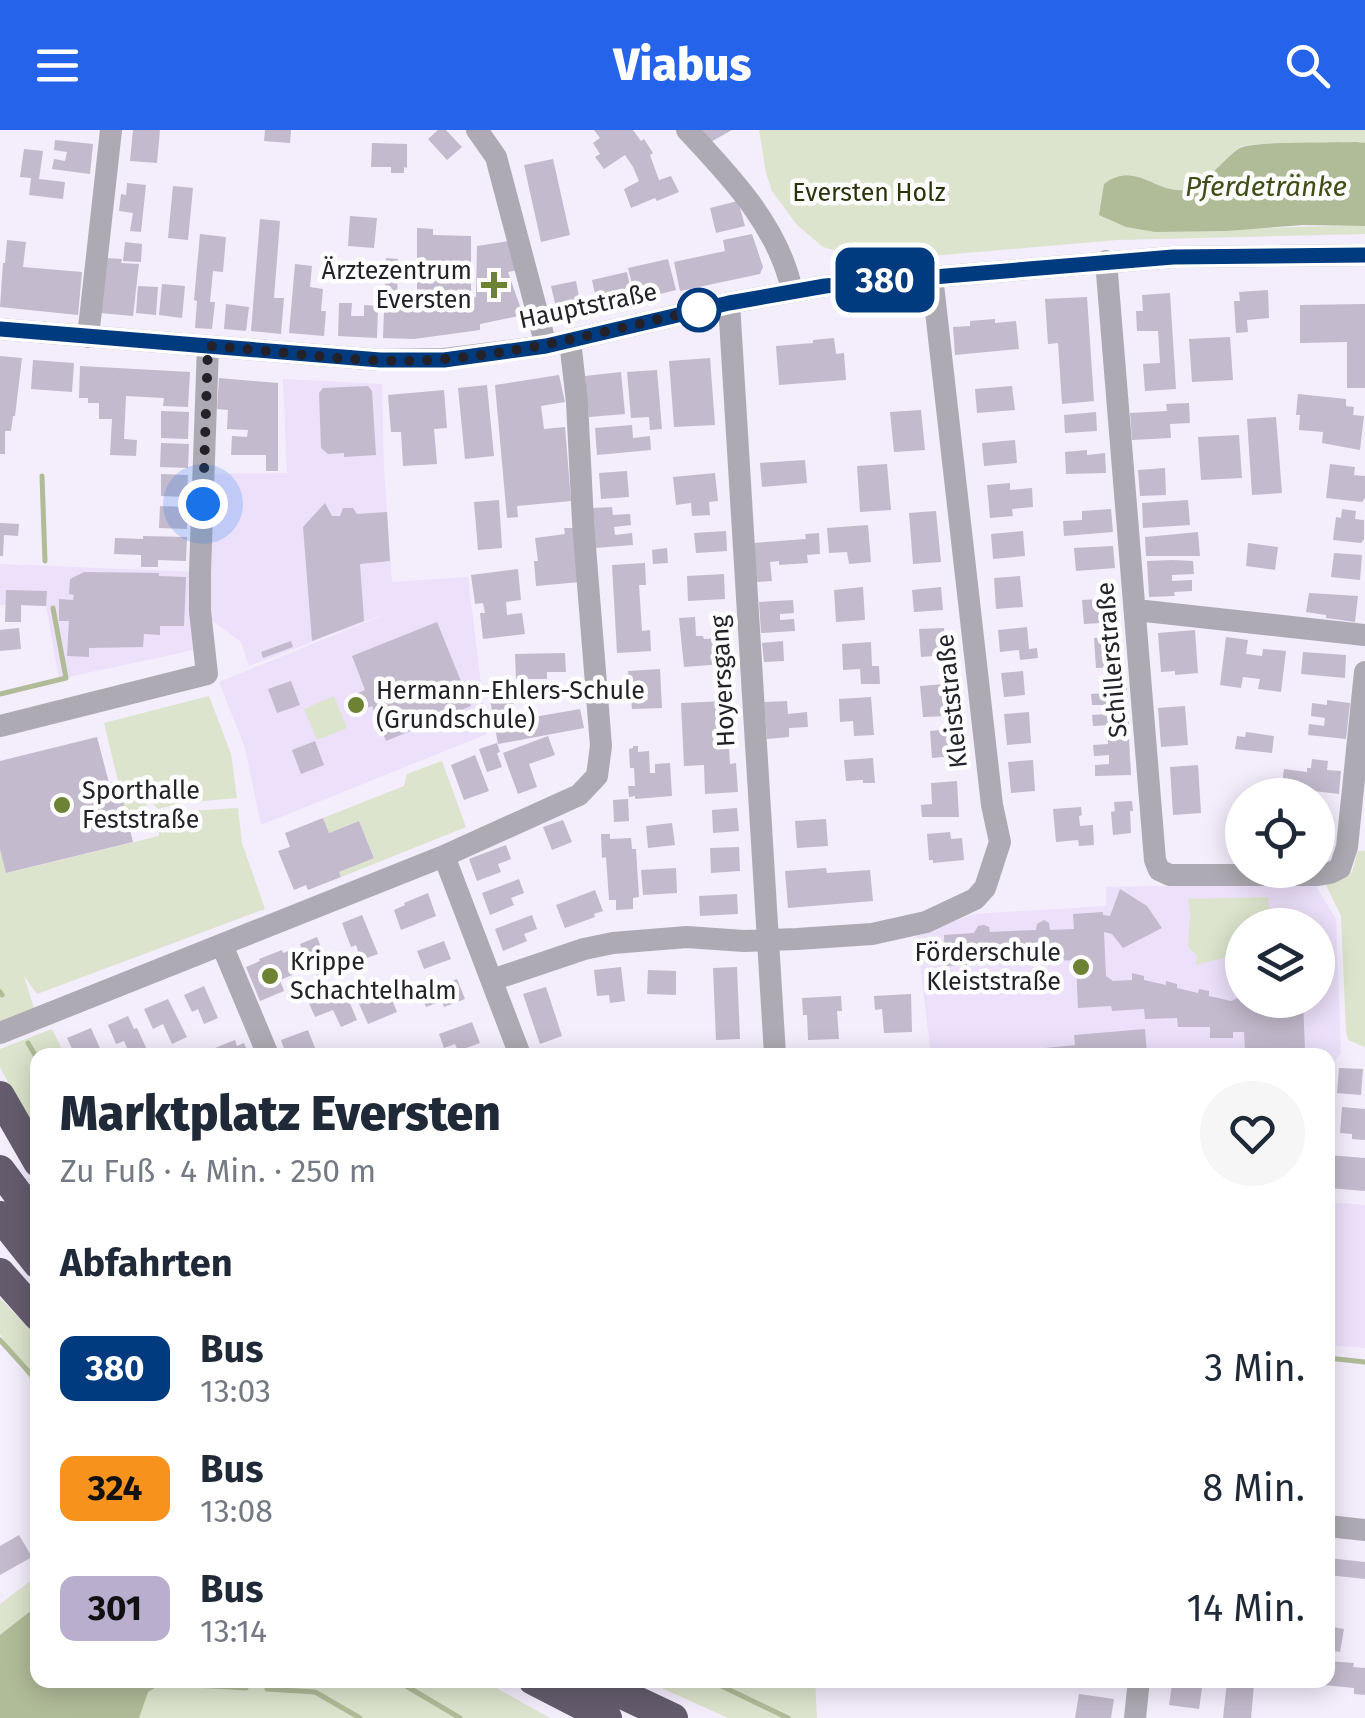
<!DOCTYPE html>
<html lang="de">
<head>
<meta charset="utf-8">
<style>
  body { margin:0; font-family:"Fira Sans",sans-serif; background:#f6f6f7; color:#1f2937; height:100vh; display:flex; flex-direction:column; font-size:38px; white-space:nowrap }
  * { box-sizing:border-box; margin:0 }
  p { font-size:32px; color:#747a83 }
  .icon { flex:none; width:55px; height:55px; fill:none; stroke:currentColor; stroke-width:2; stroke-linecap:round; stroke-linejoin:round }
  .map { position:relative; flex:1; overflow:hidden }
  .panel { position:absolute; left:30px; top:918px; width:1305px; height:640px; display:flex; flex-direction:column; background:#fff; border-radius:20px; box-shadow:0 5px 25px #0003 }
  .panel>* { flex:none }
  .badge { padding:0 20px; border-radius:15px; font-size:35px; line-height:65px }
  .controls { position:absolute; left:1225px; top:648px; display:grid; gap:20px }
  .controls a { display:grid; place-items:center; width:110px; height:110px; border-radius:50%; background:#fff; box-shadow:0 5px 25px #0003; font-size:50px }
  .you { position:absolute; width:50px; height:50px; margin:-25px; border:8px solid #fff; border-radius:50%; background:#1a73e8; box-shadow:0 0 0 15px #1a73e833 }
  .map>.badge { position:absolute; translate:-50% -50%; box-shadow:0 0 0 5px #fff }
  h2 { padding:0 30px; font-size:38px; line-height:90px }
  .round { display:grid; place-items:center; flex:none; width:105px; height:105px; border-radius:52px; background:#f6f6f7 }
  .overview { display:flex; align-items:center; justify-content:space-between; height:170px; padding:0 30px }
  h1 { font-size:48px; font-weight:800; line-height:75px }
  ul { padding:0; list-style:none }
  li { display:flex; align-items:center; gap:30px; height:120px; padding:0 30px }
  li div { flex:1 }
  li b { display:block; font-size:38px }
  li em { font-style:normal }
  li .badge { min-width:110px; font-weight:700; text-align:center }
  header { display:flex; justify-content:space-between; align-items:center; height:130px; padding:0 30px; background:#2563eb; color:#fff; font-size:45px; font-weight:800 }
  .map>svg:first-child { display:block }
  .built { fill:#ece0fa; fill-rule:evenodd }
  .green { fill:#dce4cd }
  .water { fill:#b0bb98 }
  .lines { fill:none; stroke-linecap:round; stroke-linejoin:round }
  .stream { stroke:#b0bb98; stroke-width:5 }
  .building { fill:#c3bacd }
  .minor { stroke:#aeaab3; stroke-width:22 }
  .highway { stroke:#645c6d; stroke-width:30 }
  .line-casing { stroke:#fff; stroke-width:22 }
  .line { stroke:#003b80; stroke-width:15 }
  .walk { stroke:#242128; stroke-width:10; stroke-dasharray:0 18 }
  .poi-dot { fill:#6d8233; stroke:#fdfdfd; stroke-width:4 }
  .stop-dot { fill:#fff; stroke:#003b80; stroke-width:5 }
  .labels { text-anchor:middle; dominant-baseline:central; stroke-width:9; stroke-linejoin:round; paint-order:stroke }
  .park-label { font-size:25px; fill:#293309; stroke:#fdfdfd }
  .poi-label { font-size:25px; fill:#242128; stroke:#fdfdfd; text-anchor:start }
  .street-label { font-size:25px; fill:#242128; stroke:#fdfdfd }
  .water-label { font-size:28px; font-style:italic; fill:#404e17; stroke:#fdfdfd }
</style>
</head>
<body>
<header><svg class="icon" aria-label="menu" viewBox="0 0 24 24"><path d="M4 6h16M4 12h16M4 18h16"/></svg>Viabus<svg class="icon" aria-label="search" viewBox="0 0 24 24"><circle cx="10" cy="10" r="6"/><path d="M15 15l6 6"/></svg></header>
<div class="map">
<svg width="1365" height="1588" viewBox="0 0 1365 1588">
  <rect width="100%" height="100%" fill="#f4edfc"/>
  <!-- built -->
  <path class="built" d="M283 249 382 254 384 340 392 452 468 447 487 604 261 695 245 618 219 552 406 476 249 536 241 512 201 482 203 518 59 549 46 476 0 475V434L200 442V344L287 343Z
    M1314 753 1336 789 1341 922 1328 942V925H931L916 803 975 784 1106 776V757ZM1242 795H1318V870H1242Z
    M1328 1072 1365 1075V1218L1328 1215Z"/>
  <!-- green -->
  <path class="green" d="M759 0H1365V13C1349 12 1249 12 1240 17 1223 28 1205 57 1185 60 1156 65 1137 29 1104 54L1155 102C1225 101 1295 95 1365 96V104L1117 110 896 129 853 125 823 117 797 95 772 61 766 43Z
    M209 566 231 624 237 668 181 673 158 679 150 671 129 697 104 593Z
    M334 566 347 598 317 610 304 579Z
    M442 631 466 697 341 747 339 742 374 727 359 691 329 703 323 688 404 656 407 644Z
    M238 678 242 713 265 779 37 864 24 846 37 888 0 903V719L7 743 159 706V683Z
    M1358 721H1365V917L1348 910 1346 901 1341 786 1326 755 1352 742Z
    M1268 767 1271 795H1242V823L1196 835 1197 826 1188 816 1190 782 1188 769Z
    M52 899 65 925H38L37 1008 0 937V919Z
    M0 1168 37 1207V1260L0 1204Z
    M37 1446 38 1550H482L550 1588H0V1474Z
    M644 1550H815L817 1588H728Z"/>
  <!-- water -->
  <path class="water" d="M1356 12 1365 13V96L1303 95 1226 101 1155 102 1126 97 1099 85 1104 54C1136 30 1155 64 1185 60 1204 58 1223 28 1240 18 1250 11 1337 13 1356 12Z
    M37 1476 38 1550H159L163 1553 148 1562 139 1588H0V1505Z"/>
  <g class="lines">
    <!-- stream -->
    <path class="stream" d="M42 346 45 431
      M0 564 66 548 53 478
      M0 862 2 865
      M28 913 38 930
      M0 1210 38 1252
      M1328 1228 1365 1232
      M396 1550 460 1588
      M709 1550 788 1588
      M163 1553 246 1558
      M267 1559 315 1562 360 1588"/>
  </g>
  <!-- building -->
  <path class="building" d="M133 0H160L157 33 130 31Z
    M265 0H291L290 13 264 11Z
    M438 0H446L462 17 447 30 428 9Z
    M594 0H633L641 11 644 9 653 23 650 25 659 50 671 46 679 62 657 71 655 68 631 78 624 59 639 51 633 37 625 25 604 39 595 27 600 24 593 13 600 8Z
    M698 0H732L707 14Z
    M55 10 93 14 90 44 52 39 54 29 65 31 67 22 54 20Z
    M372 13 407 14V38L404 37V43H391V37H371Z
    M24 19 43 21 39 49 65 52 63 69 29 65 31 48 20 47Z
    M553 29 570 105 541 112 524 35Z
    M127 53 146 55 141 102 130 101 133 83 119 81 121 64 126 65Z
    M173 56 193 58 188 110 168 108Z
    M738 71 745 96 716 103 710 78Z
    M350 86 377 88 374 118 348 116Z
    M260 89 280 91 274 168H284L281 204 251 201Z
    M417 98 433 99V105L471 106V168L476 167 477 116 509 111 518 140 508 142 523 185 480 194V200L414 209 383 208 386 128 398 129 397 174H417Z
    M200 104 226 107 223 142 213 141 210 172H215L212 199 195 198 197 171 194 170Z
    M752 104 763 137 760 144 680 161 674 132 725 121 723 110Z
    M7 110 26 112 23 137 82 142 78 185 0 177 3 133H5Z
    M125 112 142 114 141 132 123 131Z
    M106 128 122 129 121 133 139 134 133 186 100 183Z
    M668 129 676 160 636 170 628 138Z
    M295 134 312 136 310 157 323 159 321 181H326L324 206 289 203Z
    M627 142 633 170 598 178 592 150Z
    M576 151 582 182 558 186 551 156Z
    M162 154 185 156 182 188 159 185Z
    M138 156 158 157 156 185 136 183Z
    M1268 160 1269 188 1247 190 1248 202 1236 203 1234 171H1240L1239 162Z
    M1170 163 1176 259 1145 261 1143 234 1160 233 1158 201H1137L1136 181H1143L1142 165Z
    M1087 167 1094 271 1062 274 1058 213 1048 214 1045 169Z
    M339 173H352L351 186H364V175L378 176 377 208 338 206Z
    M226 174 249 177 246 201 224 199Z
    M1365 174V258H1347V212L1300 213V175Z
    M995 189V193L1016 191 1019 219 955 225 953 197 970 196V191Z
    M1230 207 1233 250 1192 252 1189 209Z
    M834 208 836 224 844 223 846 250 779 255 776 216 813 213V210Z
    M0 226 22 228 15 286H13L11 301H5V324H0Z
    M710 228 715 295 674 297 669 231Z
    M33 230 74 233 72 262 31 259Z
    M80 236 190 242 188 277 163 276 164 268 126 266 124 309 137 310 136 326 110 325 112 289H99V273H88V268H79Z
    M657 240 662 299 650 300 649 287 631 288 627 242Z
    M621 242 625 284 589 287 585 246Z
    M559 245 565 272 541 276 544 299 565 297 571 371 517 376 518 387 507 388 495 255Z
    M219 248 278 253V341H266V325H231L232 306 247 307 248 300 227 299 228 280 217 279Z
    M487 255 494 326 465 329 458 258Z
    M368 256 372 261 376 325 344 327V323L328 324 321 318 319 263 323 258Z
    M1012 256 1015 280 977 283 975 259Z
    M444 260 447 298 434 299 437 334 403 336 401 302H391L388 265Z
    M1298 264 1346 269V276L1354 277 1353 285 1364 286 1360 320 1322 313 1323 302 1299 300 1300 285H1296Z
    M1189 273 1190 293 1170 294 1171 308 1132 310 1130 283 1167 281 1166 274Z
    M921 280 925 320 894 322 890 282Z
    M161 281 189 282 188 309 161 308Z
    M1096 282 1097 301 1065 303 1064 285Z
    M1276 287 1282 363 1252 365 1247 289Z
    M632 295 633 308 650 306 651 320 597 325 595 298Z
    M1239 305 1242 348 1201 350 1198 307Z
    M1015 310 1017 333 984 336 982 313Z
    M161 313 189 314 188 338 160 337Z
    M1087 320V325L1105 323 1106 343 1066 344 1065 322Z
    M805 330 807 353 762 357 760 333Z
    M887 334 891 380 860 382 857 336Z
    M1330 334 1355 337 1354 345 1365 346V368L1362 372 1326 368Z
    M1165 338 1166 365 1140 366 1138 340Z
    M627 341 629 367 601 369 599 343Z
    M715 343 718 371 709 372 710 385 692 386 691 373 676 375 673 347Z
    M161 344 188 345 187 367 161 366Z
    M1010 353V360L1032 358 1033 377 1012 379 1013 386 990 388 987 355Z
    M499 370 502 418 478 420 474 372Z
    M1188 370 1190 395 1143 398 1142 373Z
    M325 373 332 386H340L343 378H353L357 384 387 382 390 431 360 434 364 491 312 511 303 397Z
    M160 376 188 377 187 399 159 398Z
    M612 377 613 385 630 384 631 395 614 397 615 405 632 403 633 415 595 418 592 378Z
    M1111 379 1113 402 1064 406 1063 391 1082 390V381Z
    M1342 379 1356 381 1355 389 1364 390V409L1361 413 1333 410 1336 387 1341 388Z
    M936 381 941 432 913 434 909 383Z
    M0 393 19 394 18 406 4 405 3 426H0Z
    M868 395 871 432 849 434 847 422 829 423 827 398Z
    M564 398H574L580 452 536 456 534 431H538L535 408 565 404Z
    M726 401 727 421 696 423 694 403Z
    M1023 401 1025 426 993 429 991 404Z
    M1198 402 1200 426H1146L1145 407Z
    M819 403 820 424 807 425 808 433 779 435V431L770 432 772 451 756 452 753 413 806 409 805 404Z
    M143 406 187 407 186 431 158 430V437H141V425L114 424 115 408 143 409Z
    M1248 413 1278 417 1275 440 1246 436Z
    M1113 416 1115 438 1076 441 1074 418Z
    M667 418 668 433 653 434 652 420Z
    M1334 423 1362 425 1360 450 1331 447Z
    M1173 430 1193 431 1194 444 1172 445V451L1192 450V461L1174 462 1175 466 1149 467 1147 431Z
    M645 433 646 455H639L642 501 650 500 651 521 617 523 612 435Z
    M518 439 521 470 506 472 507 485 522 483 525 504 483 509 480 483H485L483 473 475 474 471 445Z
    M84 442 159 443V446L186 447 184 496H160V505L144 504 143 517 89 518V527L67 526 69 491H59V469L73 470 74 465 69 464 70 449Z
    M724 444 725 469 688 471 687 446Z
    M1020 446 1023 477 996 479 994 448Z
    M863 457 865 490 836 492 834 460Z
    M941 457 943 480 914 482 912 460Z
    M6 460 47 461 46 476 21 475V492H5Z
    M1309 463 1358 466 1355 492 1326 488V485L1306 482Z
    M1118 468 1120 492 1084 494 1082 470Z
    M793 470 794 483 780 484V490L794 489 795 501 761 503 759 472Z
    M695 487 696 506H703L704 509 721 508 723 534 684 537 679 488Z
    M437 492 471 576 386 611 372 576 362 580 356 564 365 560 352 526Z
    M1027 497 1029 519 1037 518 1038 528 1020 530 1019 520 1000 522 998 500Z
    M19 498 21 519 0 521V500Z
    M944 498 946 525 921 527 919 499Z
    M1195 500 1198 543 1175 545V541L1161 542 1158 503Z
    M1120 506 1122 537 1096 538 1094 508Z
    M1226 507 1248 510 1246 524 1262 526 1263 519 1286 521 1281 562 1258 559 1260 549 1243 547 1241 558 1220 555Z
    M291 511 293 517 263 528 261 522Z
    M783 511 784 531 764 532 762 513Z
    M871 512 872 536H879L880 554H861L860 539 843 540 842 514Z
    M1303 522 1346 525 1345 548 1301 544Z
    M565 523 566 542H547V549H516L515 524Z
    M660 539 662 578 632 579 628 541Z
    M1023 541 1025 565 1004 567 1001 543Z
    M291 551 300 575 277 583 268 559Z
    M510 554 517 590 580 579 584 598 498 614 488 558Z
    M946 554 948 586 923 587 920 556Z
    M1127 558 1129 594 1093 596 1092 585 1107 584 1106 575H1092L1091 564 1106 563 1105 559Z
    M871 567 874 605 854 606 853 591 840 592 839 569Z
    M1327 570 1350 573 1346 609 1308 605 1309 594 1324 596 1325 588 1311 586 1312 573 1327 575Z
    M726 571 730 634 736 633 738 662 705 664 704 635 684 636 681 573Z
    M787 571 788 584 807 582 808 597 789 598V607L767 609 764 572Z
    M1185 576 1188 615 1161 617 1158 578Z
    M1029 582 1031 613 1007 615 1004 584Z
    M952 599 954 626 932 628 930 601Z
    M1246 602 1274 606 1272 623 1235 619 1237 606 1245 607Z
    M548 606 555 625 529 634 537 657 518 664 503 623Z
    M97 607 109 653 118 651 133 712 6 743 0 719V631Z
    M1129 609 1131 645 1095 646V635L1109 634V625L1094 626 1093 615 1108 614V610Z
    M315 611 324 635 301 644 292 620Z
    M497 613 500 622 497 623 502 637 487 642 479 619Z
    M633 616H638V622L649 621 650 643H655V634L670 633 672 666 635 669V666L629 667 628 656H635L634 638H630L629 619 633 618Z
    M475 625 489 661 464 670 451 635Z
    M873 628 875 653H863V650L846 651 844 630Z
    M1312 629 1328 631 1327 640 1341 641 1339 664 1305 660V657L1282 654 1284 639 1307 642V638H1311Z
    M1033 630 1035 661 1011 663 1008 632Z
    M1198 635 1201 683 1173 685 1170 637Z
    M957 651 959 687H922L921 675 932 674 931 653Z
    M628 669 629 691 614 692 613 670Z
    M1132 671 1133 681H1130L1131 703 1113 705 1111 682 1115 681 1114 672Z
    M1081 677 1082 685 1079 686 1080 696 1093 695 1094 715 1079 716 1078 710 1056 712 1053 679Z
    M737 678 739 701 713 703 712 680Z
    M1318 679 1329 681 1327 702 1318 701Z
    M323 688 329 703 359 691 374 728 339 742 341 747 308 760 306 755 294 760 278 721 290 717 285 703Z
    M826 689 828 716 797 718 795 691Z
    M563 690 572 712 552 720 543 697Z
    M672 693 675 715 648 718 646 696Z
    M950 702 951 709 962 708 964 730 933 733V730H929L927 704Z
    M601 704H610V709L631 708 632 719H636L639 767 633 768V779L616 780V770H609L606 727 602 728Z
    M506 715 511 729 498 734 501 742 477 751 469 729Z
    M739 717 740 741 711 743 710 718Z
    M676 738 677 763 643 765 641 740Z
    M826 738 827 743 870 740 873 771 788 778 785 741Z
    M519 749 524 763 511 768 514 775 490 785 482 763Z
    M1120 759 1147 776 1162 798 1123 818 1112 804 1104 802 1106 846 1113 851 1132 850V843L1144 846V850L1166 855V851L1177 854V858L1198 863 1199 859 1209 861V866L1231 871 1242 866V870H1303L1305 920 1245 922 1244 902H1233V908H1210V897H1178L1177 888 1145 889 1144 879 1112 881 1111 876 1078 878 1076 830 945 836 944 805 974 803 978 796 984 795 989 797 990 802 1036 800 1037 794 1044 790 1049 793 1050 800 1074 799 1073 784 1103 782V785L1110 786Z
    M595 760 603 781 594 784 595 787 565 798 556 775Z
    M428 763 436 786 401 800 394 780 405 775 404 773Z
    M737 764 738 784 700 786 699 766Z
    M362 785 378 824 361 830 356 815 351 817 342 793Z
    M532 785 537 799 524 804 527 811 503 821 495 799Z
    M317 807 331 842 317 848 312 834 308 835 300 814Z
    M444 811 451 829 424 839 417 821Z
    M293 819 302 841 280 850 284 861 260 871 246 837 260 831 259 829 282 820 283 823Z
    M621 837 625 871 610 873 609 865 597 866 594 840Z
    M737 837 740 909 716 910 713 838Z
    M648 840 676 841V865L647 864Z
    M457 849 465 869 444 877 442 871 426 877 421 863Z
    M385 852 397 882 368 894 355 865Z
    M342 854 357 890 341 897 333 880 315 887 307 869Z
    M204 856 218 888 204 894 198 879 192 882 184 865Z
    M546 857 562 906 540 914 523 864Z
    M911 864 912 902 884 903 882 879 875 880 874 866Z
    M841 866 842 881H837L839 909 808 910 807 885H803L802 868Z
    M168 869 187 907 172 914 163 894 153 899 144 879Z
    M128 886 134 899 137 898 149 924 130 925 124 911 116 914 108 895Z
    M472 892 480 913 458 921 455 914 444 918 439 904Z
    M91 898 103 925H75L67 908Z
    M1145 899 1147 925H1035V919L1075 915 1074 905Z
    M308 900 317 923 286 925 281 910Z
    M235 910 237 916 244 913 249 925H218L215 918Z
    M895 918 896 925H864V921Z
    M1339 938 1363 939 1361 965 1337 963Z
    M1342 977 1365 979V1010L1352 1009V1004L1340 1003Z
    M1328 1025 1365 1028V1061L1328 1058Z
    M19 1405 32 1427 0 1445V1416Z
    M1328 1428 1365 1432V1449L1328 1445Z
    M1328 1496 1344 1499 1340 1522 1328 1520Z
    M1328 1531 1354 1533 1353 1537 1365 1538V1565L1354 1564V1558L1324 1555 1325 1550H1328Z
    M1227 1552 1254 1555 1251 1588H1223Z
    M1172 1554 1202 1558 1199 1579 1169 1575Z
    M1079 1564 1114 1569 1111 1588H1075Z"/>
  <g class="lines">
    <!-- minor -->
    <path class="minor" d="M477 0 496 27 546 216
      M687 0C731 47 778 96 792 160
      M1106 131 1155 730 1159 740 1170 745H1318L1330 743 1340 738 1347 717 1365 542
      M729 173 775 925
      M0 199 380 230 444 229 546 216 729 173 825 156 1173 127 1365 125
      M88 207 111 0
      M1136 480 1365 505
      M0 596 207 544 200 481V442L208 216
      M444 726 520 925
      M222 815 268 925
      M492 850 584 819 613 813 687 807 744 811 797 809 872 804 926 792 975 769 985 758 1000 712 992 675 932 146
      M0 903 444 726 579 665 597 646 601 616 583 392 577 272 570 211
      M1328 1396 1365 1400
      M1135 1588 1139 1550"/>
    <!-- highway -->
    <path class="highway" d="M0 966 38 1032
      M0 1040 38 1091
      M0 1086 38 1134
      M0 1143 38 1186
      M533 1550 607 1588
      M592 1550 673 1588"/>
  </g>
  <g class="lines">
    <defs>
      <path id="line" d="M0 199 380 230H444L546 216 729 173 825 156 1173 127 1365 125"/>
    </defs>
    <!-- line casing -->
    <use href="#line" class="line-casing"/>
    <!-- line -->
    <use href="#line" class="line"/>
    <!-- walk -->
    <path class="walk" d="M203 374 208 216C286 221 367 236 445 229 531 222 614 199 699 180"/>
  </g>
  <!-- markers -->
  <g class="poi-dot">
    <path d="M489 140h10v10h10v10h-10v10h-10v-10h-10v-10h10z"/>
    <circle cx="356" cy="575" r="10"/>
    <circle cx="62" cy="675" r="10"/>
    <circle cx="1081" cy="837" r="10"/>
    <circle cx="270" cy="846" r="10"/>
  </g>
  <circle class="stop-dot" cx="699" cy="180" r="20"/>
  <g class="labels">
    <!-- park labels -->
    <g class="park-label">
      <text x="869" y="63">Eversten Holz</text>
    </g>
    <!-- poi labels -->
    <g class="poi-label">
      <text x="472" y="141" text-anchor="end">Ärztezentrum<tspan x="472" dy="29">Eversten</tspan></text>
      <text x="376" y="561">Hermann-Ehlers-Schule<tspan x="376" dy="29">(Grundschule)</tspan></text>
      <text x="82" y="661">Sporthalle<tspan x="82" dy="29">Feststraße</tspan></text>
      <text x="1061" y="823" text-anchor="end">Förderschule<tspan x="1061" dy="29">Kleiststraße</tspan></text>
      <text x="290" y="832">Krippe<tspan x="290" dy="29">Schachtelhalm</tspan></text>
    </g>
    <!-- street labels -->
    <g class="street-label">
      <text transform="translate(588 176) rotate(-12)">Hauptstraße</text>
      <text transform="translate(1112 530) rotate(-95)">Schillerstraße</text>
      <text transform="translate(723 551) rotate(-93)">Hoyersgang</text>
      <text transform="translate(952 571) rotate(-96)">Kleiststraße</text>
    </g>
    <!-- water labels -->
    <g class="water-label">
      <text x="1266" y="56">Pferdetränke</text>
    </g>
  </g>
</svg>
<div class="controls">
<a><svg class="icon" aria-label="locate" viewBox="0 0 24 24"><circle cx="12" cy="12" r="6"/><path d="M12 2v4M12 18v4M2 12h4M18 12h4"/></svg></a>
<a><svg class="icon" aria-label="layers" viewBox="0 0 24 24"><path d="M12 4l9 5-9 5-9-5zM3 14l9 5 9-5"/></svg></a>
</div>
<div class="you" style="left:203px;top:374px"></div>
<b class="badge" style="left:885px;top:150px;background:#003b80;color:#fff">380</b>
<section class="panel">
<div class="overview"><div><h1>Marktplatz Eversten</h1><p>Zu Fuß · 4 Min. · 250 m</p></div><a class="round"><svg class="icon" aria-label="heart" viewBox="0 0 24 24"><path d="M12 20l-8-8c-3-5 5-10 8-4 3-6 11-1 8 4z"/></svg></a></div>
<h2>Abfahrten</h2>
<ul>
<li><span class="badge" style="background:#003b80;color:#fff">380</span><div><b>Bus</b><p>13:03</p></div><em>3 Min.</em></li>
<li><span class="badge" style="background:#f7931d;color:#111">324</span><div><b>Bus</b><p>13:08</p></div><em>8 Min.</em></li>
<li><span class="badge" style="background:#b9aecd;color:#111">301</span><div><b>Bus</b><p>13:14</p></div><em>14 Min.</em></li>
</ul>
</section>
</div>
</body>
</html>
